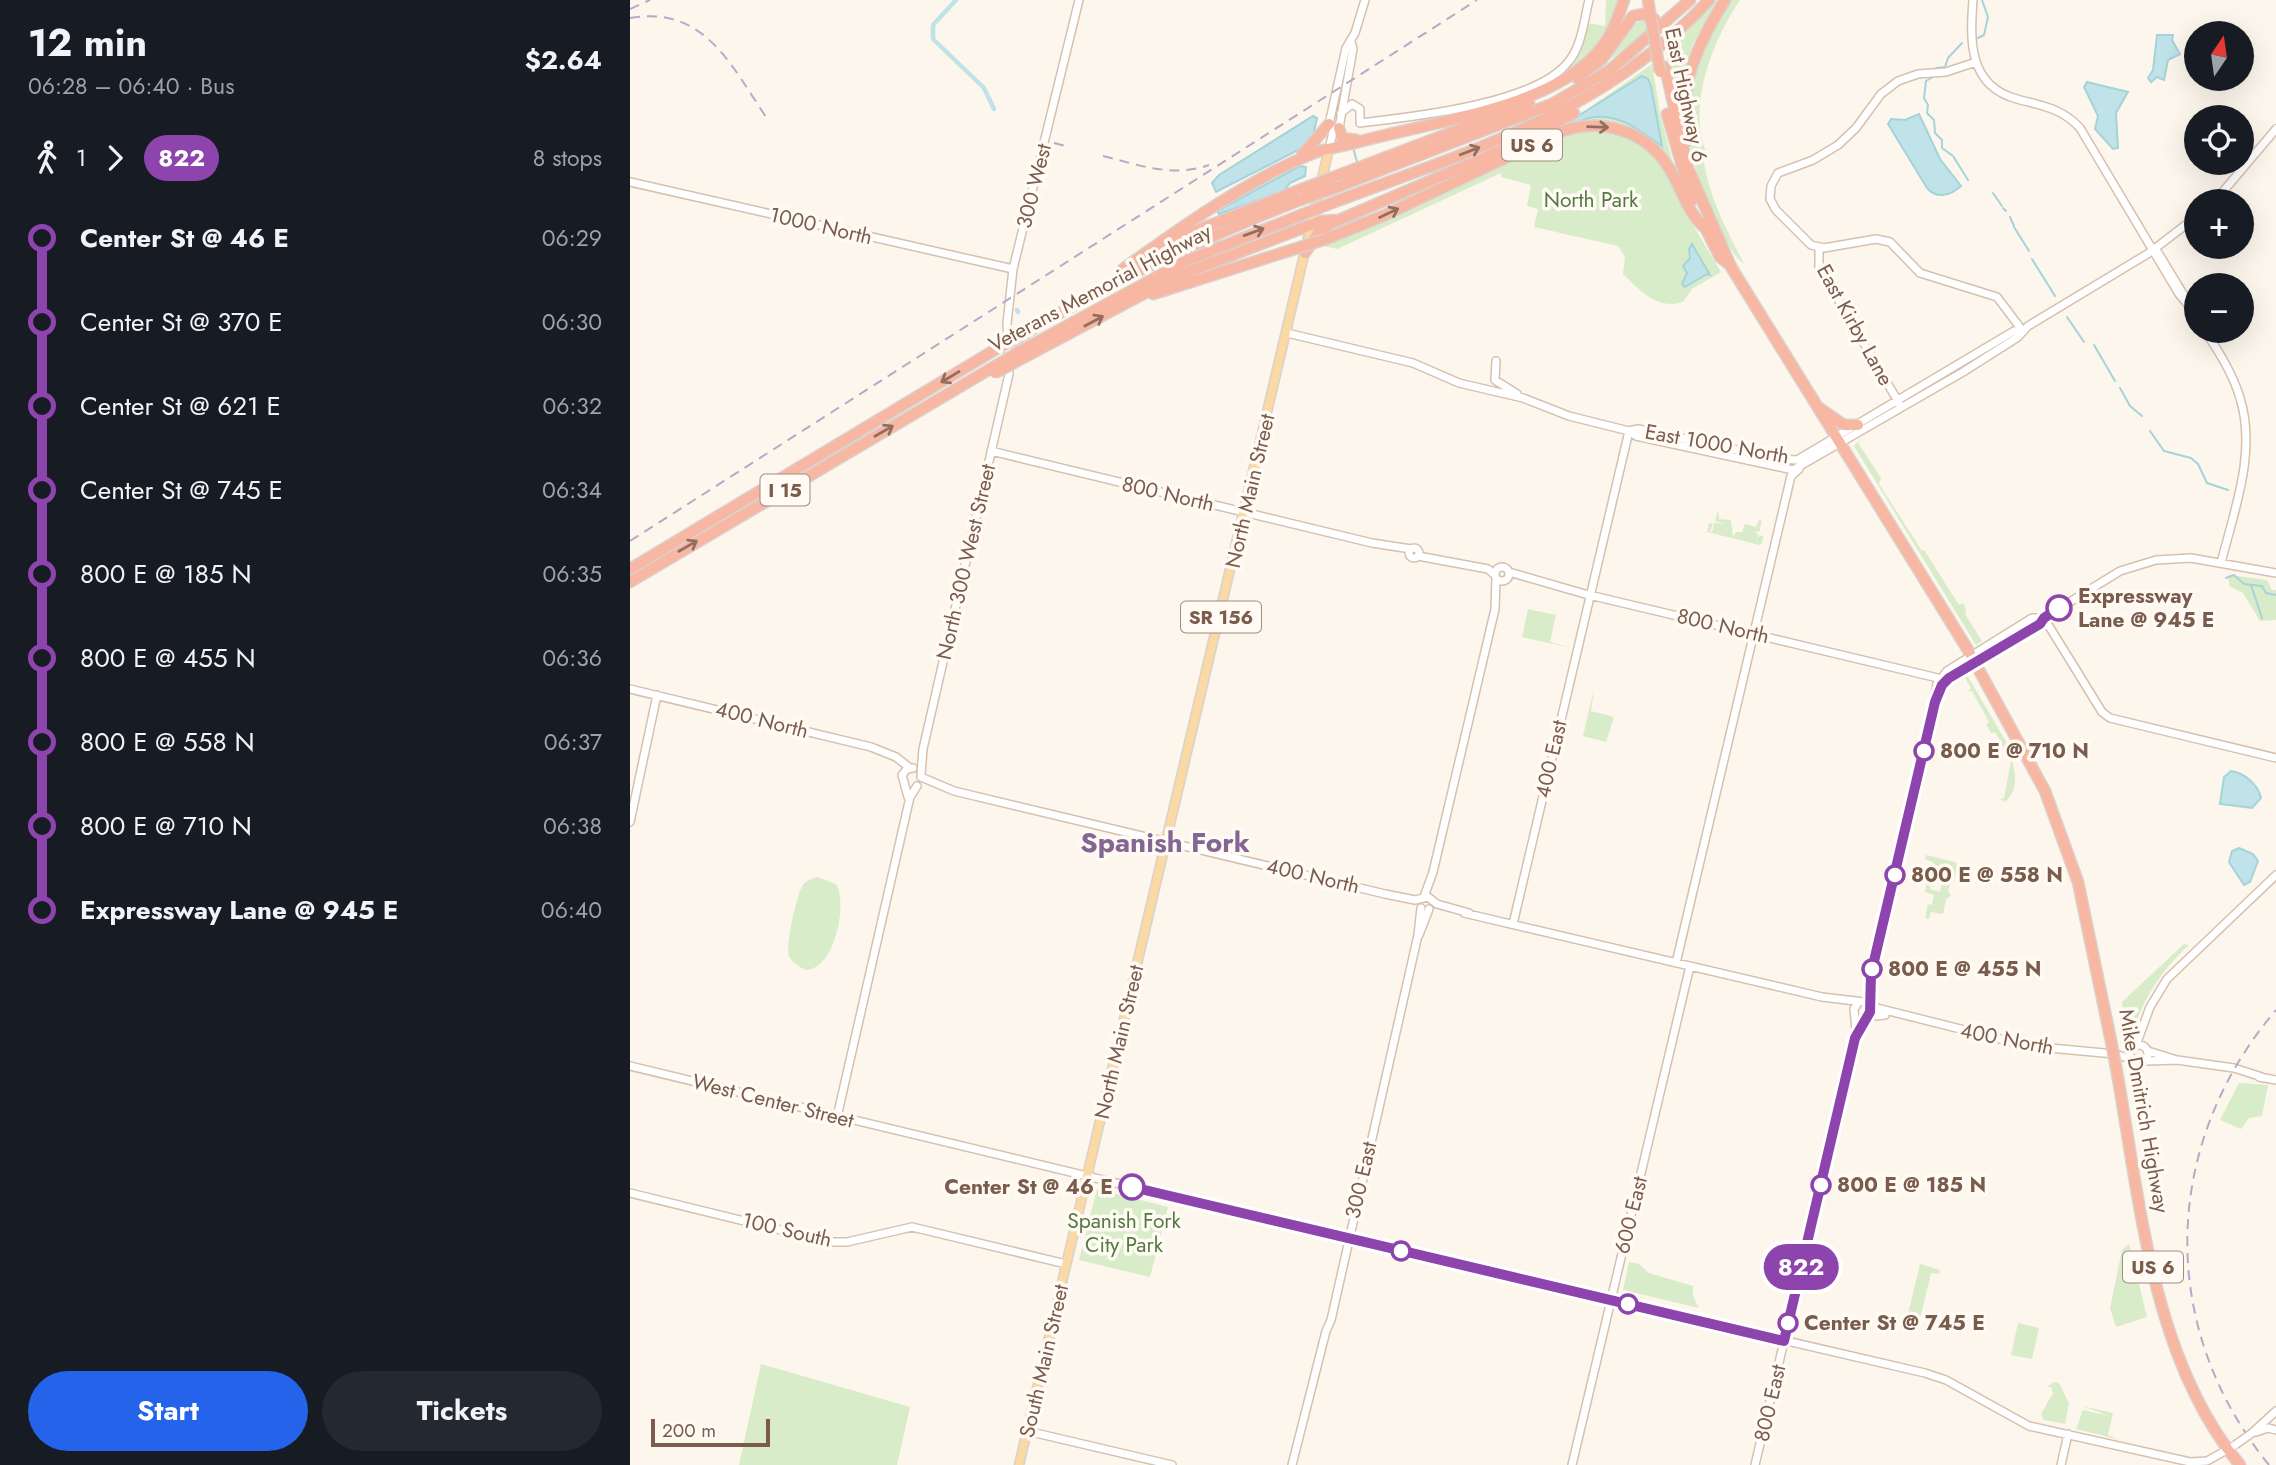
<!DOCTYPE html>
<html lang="en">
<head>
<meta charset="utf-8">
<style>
  body { margin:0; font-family:Jost,sans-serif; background:#242831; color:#f1f3f6; height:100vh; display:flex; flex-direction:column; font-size:26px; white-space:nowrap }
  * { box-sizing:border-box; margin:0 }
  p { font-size:23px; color:#9ea1a6 }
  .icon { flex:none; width:38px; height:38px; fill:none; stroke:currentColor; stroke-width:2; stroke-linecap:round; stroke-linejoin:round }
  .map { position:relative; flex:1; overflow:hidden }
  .sheet { display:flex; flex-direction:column; background:#171b24; width:630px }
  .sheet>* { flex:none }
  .badge { padding:0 14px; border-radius:23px; font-size:24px; line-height:46px }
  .needle { width:46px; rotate:13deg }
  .fabs { position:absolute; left:1554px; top:21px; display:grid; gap:14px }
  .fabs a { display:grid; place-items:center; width:70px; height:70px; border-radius:50%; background:#171b24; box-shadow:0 7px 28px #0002; font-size:35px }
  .scale { position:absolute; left:21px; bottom:18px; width:119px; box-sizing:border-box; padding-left:7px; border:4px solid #7a5c4d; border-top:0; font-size:19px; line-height:24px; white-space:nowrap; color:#7a5c4d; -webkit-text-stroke:5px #fffaf3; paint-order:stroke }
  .map>.badge { position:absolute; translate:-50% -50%; box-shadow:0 0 0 4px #fff }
  .legs { display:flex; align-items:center; gap:10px; height:77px; padding:0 28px; font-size:23px }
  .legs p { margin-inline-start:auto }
  .headline { display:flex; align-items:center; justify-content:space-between; height:119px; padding:0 28px }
  h1 { font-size:38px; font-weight:700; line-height:52px }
  .cta { display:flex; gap:14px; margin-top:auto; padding:14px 28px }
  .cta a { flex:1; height:80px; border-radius:42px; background:#2563eb; color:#fff; font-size:28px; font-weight:700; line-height:80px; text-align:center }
  .cta a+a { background:#242831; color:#f1f3f6 }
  ul { padding:0 28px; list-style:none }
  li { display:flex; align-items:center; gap:24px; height:84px; font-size:26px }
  li i { display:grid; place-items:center; width:10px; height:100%; margin:0 9px; background:currentColor }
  li i::after { content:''; width:18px; height:18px; margin:-9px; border:5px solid; border-radius:50%; background:#171b24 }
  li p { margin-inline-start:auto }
  li:first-child i { background:linear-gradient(#0000 50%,currentColor 0) }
  li:last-child i { background:linear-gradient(currentColor 50%,#0000 0) }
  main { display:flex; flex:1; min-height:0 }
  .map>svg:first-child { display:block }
  .green { fill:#d8ecc9 }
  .water { fill:#bfe3e8; stroke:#a5d3da; stroke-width:2 }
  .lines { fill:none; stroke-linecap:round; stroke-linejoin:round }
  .stream { stroke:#a5d3da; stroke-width:2 }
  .canal { stroke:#bfe3e8; stroke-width:4.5 }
  .secondary-casing { stroke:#d6c0b0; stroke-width:10 }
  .primary-casing { stroke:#dad1cd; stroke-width:11 }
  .highway-casing { stroke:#dad1cd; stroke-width:13 }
  .secondary { stroke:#fff; stroke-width:7 }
  .primary { stroke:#fbd9a5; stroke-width:8 }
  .highway { stroke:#f7b7a3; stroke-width:10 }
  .rail { stroke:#b9a8c9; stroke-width:2; stroke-dasharray:10 7; stroke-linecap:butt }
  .secondary-bridge-casing { stroke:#d6c0b0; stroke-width:10; stroke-linecap:butt }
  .highway-bridge-casing { stroke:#dad1cd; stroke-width:13; stroke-linecap:butt }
  .secondary-bridge { stroke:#fff; stroke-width:7 }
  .highway-bridge { stroke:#f7b7a3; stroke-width:10 }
  .oneway { stroke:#936e5e }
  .line-1-casing { stroke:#fff; stroke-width:16 }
  .line-1 { stroke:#8e44ad; stroke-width:10 }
  .stop-1-dot { fill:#fff; stroke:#8e44ad; stroke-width:3.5 }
  .labels { text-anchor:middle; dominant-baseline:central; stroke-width:7; stroke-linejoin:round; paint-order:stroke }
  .shield { fill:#fffaf3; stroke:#a28b7f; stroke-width:2 }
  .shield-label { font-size:19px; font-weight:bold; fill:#7a5c4d }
  .street-label { font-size:21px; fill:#7a5c4d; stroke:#fffaf3 }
  .park-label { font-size:21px; fill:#537a41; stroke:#fffaf3 }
  .stop-label { font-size:21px; font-weight:bold; fill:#7a5c4d; stroke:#fffaf3; text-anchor:start }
  .district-label { font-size:28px; font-weight:bold; fill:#846695; stroke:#fffaf3 }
</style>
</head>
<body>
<main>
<section class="sheet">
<div class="headline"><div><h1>12 min</h1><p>06:28 – 06:40 · Bus</p></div><b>$2.64</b></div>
<div class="legs"><svg class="icon" aria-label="walk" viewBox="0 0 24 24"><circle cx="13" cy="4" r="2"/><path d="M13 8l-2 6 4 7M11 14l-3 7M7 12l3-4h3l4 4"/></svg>1<svg class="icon" aria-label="forward" viewBox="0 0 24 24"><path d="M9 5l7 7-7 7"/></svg><b class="badge" style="background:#8e44ad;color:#fff">822</b><p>8 stops</p></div>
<ul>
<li><i style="color:#8e44ad"></i><b>Center St @ 46 E</b><p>06:29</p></li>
<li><i style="color:#8e44ad"></i><span>Center St @ 370 E</span><p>06:30</p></li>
<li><i style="color:#8e44ad"></i><span>Center St @ 621 E</span><p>06:32</p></li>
<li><i style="color:#8e44ad"></i><span>Center St @ 745 E</span><p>06:34</p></li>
<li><i style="color:#8e44ad"></i><span>800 E @ 185 N</span><p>06:35</p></li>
<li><i style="color:#8e44ad"></i><span>800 E @ 455 N</span><p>06:36</p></li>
<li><i style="color:#8e44ad"></i><span>800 E @ 558 N</span><p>06:37</p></li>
<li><i style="color:#8e44ad"></i><span>800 E @ 710 N</span><p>06:38</p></li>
<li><i style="color:#8e44ad"></i><b>Expressway Lane @ 945 E</b><p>06:40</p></li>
</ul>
<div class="cta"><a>Start</a><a>Tickets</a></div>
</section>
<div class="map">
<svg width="1646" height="1465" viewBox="0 0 1646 1465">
  <rect width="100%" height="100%" fill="#fdf6ec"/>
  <!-- green -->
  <path class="green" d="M976 0H990C975 35 965 56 931 76L945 59 957 23 975 26Z
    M1086 0H1090L1065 40 1054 67 1048 118 1036 51Z
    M1100 0H1110C1083 40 1057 105 1076 152L1073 154C1077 194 1096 228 1114 264 1101 255 1093 233 1086 219 1060 167 1046 107 1070 52 1078 34 1090 17 1100 0Z
    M1014 19 1017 33 947 83 1001 26Z
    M1022 64 1030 113 1044 168 983 124 902 141 955 111Z
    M954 129 993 134 1016 146 1035 167 1063 225 1091 272 1062 289 1053 302C1026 310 1011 291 993 274L995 257 988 246 904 227 908 209 897 206 901 185 871 177V173L707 249 690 245 933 133Z
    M1235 435 1228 443 1251 478 1249 484 1292 551 1294 550 1329 605 1333 603 1336 609 1335 614 1352 641 1346 645 1224 446Z
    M1088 510 1089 519 1101 520 1103 538 1106 532H1112L1115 524 1126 527 1129 520 1132 521 1129 532 1123 531 1128 534 1126 543 1129 535 1133 536 1132 543 1130 545 1077 532 1079 523 1083 524 1080 532H1082L1084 523 1095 524 1085 521Z
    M1599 575 1637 580 1642 590H1646V620L1630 621 1613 593 1599 586Z
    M898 609 926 615 920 642 941 648 892 637Z
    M1337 675 1378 745 1376 747C1384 763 1392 787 1375 802L1370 799 1374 798 1381 761 1365 732 1361 733 1356 725 1359 722 1342 691H1338L1341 688 1335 678 1328 679Z
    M964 689 961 711 984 717 976 742 953 736Z
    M1296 855 1325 862 1328 866 1323 882 1301 875 1298 879 1300 889 1310 892 1312 884H1320L1318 891 1321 896 1316 899 1313 914 1301 912 1299 919 1295 918 1298 904 1302 905 1304 895 1295 892 1297 880 1288 878 1289 873H1300L1303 862 1295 859Z
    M187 877 206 884C218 903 205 969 176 970 169 967 163 963 159 956 155 947 167 893 173 885 177 880 182 879 187 877Z
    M1554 944 1559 945C1526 976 1514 999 1499 1041L1496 1040 1492 1002Z
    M1609 1083 1638 1085 1632 1116 1619 1118 1611 1129 1590 1120Z
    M467 1189 538 1207 520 1277 449 1260Z
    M1499 1244 1517 1317 1486 1327 1480 1308 1492 1250Z
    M999 1262 1009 1264 1019 1273 1063 1286V1296L1069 1308 993 1290Z
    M1290 1264 1310 1270 1309 1274 1301 1273 1288 1328 1284 1330 1278 1314Z
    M1388 1323 1409 1328 1402 1359 1381 1355Z
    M131 1364 280 1407 267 1465H109Z
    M1424 1382 1429 1383 1439 1403 1435 1424 1414 1420 1411 1414 1423 1393 1421 1387H1417Z
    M1452 1406 1483 1413 1478 1435 1491 1440 1446 1429 1453 1410 1479 1416Z"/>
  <!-- water -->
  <path class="water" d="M1527 35H1543L1542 40 1550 54 1538 60 1534 80 1527 77 1521 82 1518 78 1523 70Z
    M1012 76 1018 79 1021 86 1032 146C1012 133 992 114 965 117 954 118 944 125 932 126Z
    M1457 82 1498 92 1486 113 1488 148 1483 149 1465 129 1468 116 1454 87Z
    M1289 114 1310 159 1331 186C1321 195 1307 200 1297 188L1258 124 1261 119 1275 120Z
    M683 116 687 118 683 136 672 148 586 192 582 183 589 175Z
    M670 166 676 167 675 176 660 183 654 191 589 214 587 211Z
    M1062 244 1080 275 1077 274 1055 287 1052 284 1057 273 1053 266 1060 258 1059 249Z
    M1601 771C1614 773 1628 784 1631 798L1622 808 1590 804 1594 777Z
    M1609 848 1623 854 1628 861 1620 882 1614 885 1599 862 1602 851Z"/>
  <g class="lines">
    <!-- stream -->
    <path class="stream" d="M1348 38 1354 35 1358 17 1352 0
      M1306 68 1315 67 1318 58 1332 43
      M1303 77 1296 81 1294 98 1298 105 1297 113 1304 120 1305 133 1312 140V148L1323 156 1338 180
      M723 147 727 162
      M1363 193 1372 206
      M1373 208 1376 211
      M1380 217 1384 226
      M1384 227 1399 251
      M1402 259 1425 296
      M1437 317 1454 342
      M1464 345 1485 381
      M1490 388 1500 406 1512 416
      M1520 431 1534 451 1561 458 1568 464 1577 483 1598 490
      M1596 578 1604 575 1614 584 1632 586 1636 593 1646 595
      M1621 585 1632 618"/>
    <!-- canal -->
    <path class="canal" d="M326 0 303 25V39L354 88 364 109
      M387 310 388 312"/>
    <defs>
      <path id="secondary" d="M1343 0C1340 40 1338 86 1387 99 1412 106 1432 108 1450 128L1549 294 1565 313
        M1346 62 1316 72 1288 74 1268 81 1251 94 1226 128 1208 145 1183 160 1148 173 1141 186 1140 199 1146 210 1181 245 1194 248 1246 239 1260 242 1290 273 1367 297 1392 330
        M711 113 722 104 730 109V123C782 117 907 104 939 61 952 45 954 20 959 0
        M703 132 699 124 716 48 725 33 735 0
        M699 149 703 132 709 128 723 49 721 42
        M0 182 383 269
        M1585 201 1646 129
        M1189 248V267L1269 403
        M1527 251 1566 315
        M1575 331C1589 352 1603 374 1610 398 1627 452 1604 511 1591 563
        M657 333 783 363 829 383 893 398 939 416 999 431 1006 436 1163 470 1333 372 1388 337 1398 326 1519 253 1566 217
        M866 361 865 380 887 394
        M999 431 1008 429 1149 459 1167 460 1384 331 1392 330
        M361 451 742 543 781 549
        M779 553a5 5 0 1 1 10 0a5 5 0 1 1-10 0Z
        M788 556 858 569 865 575
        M865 574a7 7 0 1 1 14 0a7 7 0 1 1-14 0Z
        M879 572 955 594 1312 679 1319 678
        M1414 618H1402L1317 671 1307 684 1298 737 1241 974 1239 1006 1398 1046 1485 1054 1501 1059
        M1414 618 1472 712 1480 718 1646 758
        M0 689 241 747 266 757 280 768
        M1305 702 1319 678 1410 624 1414 618 1490 571 1526 560 1561 558 1646 573
        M291 774 293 749 379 374 377 323 383 269 449 0
        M291 777 324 791 755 894 785 900 798 897 807 904 839 913
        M278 797 272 775 277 769 283 768
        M0 822 27 695
        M794 897 803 872 865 609 866 578
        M834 913 1192 997 1234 1002 1239 1006
        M883 924 999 431
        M789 935 799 909
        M1046 963 1161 476 1169 469
        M1226 1030 1224 1009 1228 1003
        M1500 1054a9 9 0 1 1 18 0a9 9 0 1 1-18 0Z
        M1506 1045 1520 1007 1537 979 1646 875
        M1518 1051 1547 1060 1604 1068 1632 1077
        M1516 1061 1547 1060
        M0 1066 785 1255 1295 1373 1316 1380 1399 1426 1560 1462 1577 1461 1602 1447
        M1629 1077 1646 1080
        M207 1117 280 797 287 786
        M0 1193 200 1242H217L282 1227 436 1264
        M397 1431 542 1465
        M1626 1432 1638 1428 1646 1430
        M1622 1433 1646 1411
        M662 1465 696 1331 701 1320 788 935 791 908
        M942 1465 1060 966
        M1125 1465 1225 1038 1235 1017 1255 1015
        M1431 1465 1438 1434"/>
      <path id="primary" d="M389 1465 699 149"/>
      <path id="highway" d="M1018 0 1021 19
        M1035 67 1058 168 1101 267 1338 650 1415 791 1448 882 1481 1041
        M947 78 972 59 1003 16 1013 14 1024 19
        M1037 114 1062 200
        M709 128 712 138 726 140
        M1056 142C1048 86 1066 47 1095 0
        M672 155 699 124
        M709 175 899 103
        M707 187 922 104 980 70 1060 0
        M707 201C845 149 975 112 1079 0
        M1073 223 1090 257 1101 266
        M696 239 755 215 930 132C970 117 1016 130 1039 168 1051 187 1057 212 1075 228
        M543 240 672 189
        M675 253 688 233 702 223 879 147 944 113
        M493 269C552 227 613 183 679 155 692 149 707 147 721 144 790 124 915 109 964 56 980 40 987 21 994 0
        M523 294 655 252
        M389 337C479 282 572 238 670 200
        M389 352 556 261 671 215
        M389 360 545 277 691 221 709 220
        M1188 407 1214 425H1228
        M0 569 368 348
        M0 582 365 366
        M1486 1067C1510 1199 1521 1358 1610 1465"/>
    </defs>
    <!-- secondary casing -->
    <use href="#secondary" class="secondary-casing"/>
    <!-- primary casing -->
    <use href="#primary" class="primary-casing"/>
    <!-- highway casing -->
    <use href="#highway" class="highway-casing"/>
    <!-- secondary -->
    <use href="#secondary" class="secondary"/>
    <!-- primary -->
    <use href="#primary" class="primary"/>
    <!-- highway -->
    <use href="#highway" class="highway"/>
    <!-- rail -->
    <path class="rail" d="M0 9 20 0
      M0 18C74 5 101 65 136 117
      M424 143 439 147
      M473 156C509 165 543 178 579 165
      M0 541 847 0
      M1639 1465C1527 1327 1531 1145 1646 1010"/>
    <defs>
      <path id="secondary-bridge" d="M1605 1445 1622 1433"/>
      <path id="highway-bridge" d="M1021 19 1030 72
        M672 189 709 175
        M670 200 707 187
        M671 215 707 201
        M655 252 696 239
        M368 348 389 337
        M365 366 389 352
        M365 373 389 360
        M1481 1041 1486 1067"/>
    </defs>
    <!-- secondary-bridge casing -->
    <use href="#secondary-bridge" class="secondary-bridge-casing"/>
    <!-- highway-bridge casing -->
    <use href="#highway-bridge" class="highway-bridge-casing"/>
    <!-- secondary-bridge -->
    <use href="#secondary-bridge" class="secondary-bridge"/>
    <!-- highway-bridge -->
    <use href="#highway-bridge" class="highway-bridge"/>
  </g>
  <!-- one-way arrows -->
  <defs><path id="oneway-shaft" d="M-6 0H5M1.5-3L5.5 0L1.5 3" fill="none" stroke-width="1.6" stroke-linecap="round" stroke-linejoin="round" transform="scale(1.75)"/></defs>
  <g class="oneway">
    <use href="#oneway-shaft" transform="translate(968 127) rotate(2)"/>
    <use href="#oneway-shaft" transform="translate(840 151) rotate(-21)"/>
    <use href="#oneway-shaft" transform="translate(759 213) rotate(-25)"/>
    <use href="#oneway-shaft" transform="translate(624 232) rotate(-20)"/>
    <use href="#oneway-shaft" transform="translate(464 321) rotate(-28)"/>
    <use href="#oneway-shaft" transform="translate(320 377) rotate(149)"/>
    <use href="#oneway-shaft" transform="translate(254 431) rotate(-30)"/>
    <use href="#oneway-shaft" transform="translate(58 546) rotate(-30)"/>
  </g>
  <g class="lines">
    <defs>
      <path id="line-1" d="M502 1187 1154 1341 1225 1038 1240 1012 1241 974 1305 702 1312 685 1319 678 1410 624 1414 618 1429 608"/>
    </defs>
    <!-- line-1 casing -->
    <use href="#line-1" class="line-1-casing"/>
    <!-- line-1 -->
    <use href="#line-1" class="line-1"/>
  </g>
  <!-- markers -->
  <g class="stop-1-dot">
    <circle cx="1429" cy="608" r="12"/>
    <circle cx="1294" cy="751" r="9"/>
    <circle cx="1265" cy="875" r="9"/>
    <circle cx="1242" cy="969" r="9"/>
    <circle cx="1191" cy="1185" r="9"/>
    <circle cx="502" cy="1187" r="12"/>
    <circle cx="771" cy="1251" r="9"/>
    <circle cx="998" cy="1304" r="9"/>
    <circle cx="1158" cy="1323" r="9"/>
  </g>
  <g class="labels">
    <!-- shield labels -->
    <g class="shield">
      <rect x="872" y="129.5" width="60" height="31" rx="5"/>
      <rect x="130.5" y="474.5" width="49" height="31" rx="5"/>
      <rect x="551" y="601.5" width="80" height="31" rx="5"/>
      <rect x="1493" y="1251.5" width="60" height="31" rx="5"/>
    </g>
    <g class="shield-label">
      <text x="902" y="145">US 6</text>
      <text x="155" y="490">I 15</text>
      <text x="591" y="617">SR 156</text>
      <text x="1523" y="1267">US 6</text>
    </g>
    <!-- street labels -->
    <g class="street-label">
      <text transform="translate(1056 95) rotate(78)">East Highway 6</text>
      <text transform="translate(404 186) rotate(-76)">300 West</text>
      <text transform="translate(191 226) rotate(13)">1000 North</text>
      <text transform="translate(470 288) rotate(-28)">Veterans Memorial Highway</text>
      <text transform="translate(1225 325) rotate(61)">East Kirby Lane</text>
      <text transform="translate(1087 444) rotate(10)">East 1000 North</text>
      <text transform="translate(620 491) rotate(-77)">North Main Street</text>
      <text transform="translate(538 494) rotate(13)">800 North</text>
      <text transform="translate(336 562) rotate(-77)">North 300 West Street</text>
      <text transform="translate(1093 626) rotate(13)">800 North</text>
      <text transform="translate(132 720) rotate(14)">400 North</text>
      <text transform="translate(921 759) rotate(-77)">400 East</text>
      <text transform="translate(683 876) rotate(13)">400 North</text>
      <text transform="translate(1377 1039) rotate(11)">400 North</text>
      <text transform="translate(489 1042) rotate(-77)">North Main Street</text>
      <text transform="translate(143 1101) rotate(14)">West Center Street</text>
      <text transform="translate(1514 1111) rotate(80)">Mike Dmitrich Highway</text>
      <text transform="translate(731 1180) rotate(-77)">300 East</text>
      <text transform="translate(1001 1215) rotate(-76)">600 East</text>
      <text transform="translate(157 1230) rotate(13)">100 South</text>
      <text transform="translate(414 1361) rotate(-77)">South Main Street</text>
      <text transform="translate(1140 1403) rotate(-77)">800 East</text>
    </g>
    <!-- park labels -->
    <g class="park-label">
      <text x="961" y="200">North Park</text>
      <text x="494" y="1221">Spanish Fork<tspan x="494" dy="24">City Park</tspan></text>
    </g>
    <!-- stop labels -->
    <g class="stop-label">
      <text x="1448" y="596">Expressway<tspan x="1448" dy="24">Lane @ 945 E</tspan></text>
      <text x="1310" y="751">800 E @ 710 N</text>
      <text x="1281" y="875">800 E @ 558 N</text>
      <text x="1258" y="969">800 E @ 455 N</text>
      <text x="1207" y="1185">800 E @ 185 N</text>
      <text x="483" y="1187" text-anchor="end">Center St @ 46 E</text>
      <text x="1174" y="1323">Center St @ 745 E</text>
    </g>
    <!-- district labels -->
    <g class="district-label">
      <text x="535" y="842">Spanish Fork</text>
    </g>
  </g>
</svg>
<div class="fabs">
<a><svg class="needle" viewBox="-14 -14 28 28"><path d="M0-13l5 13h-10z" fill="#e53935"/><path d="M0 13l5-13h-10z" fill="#9ea1a6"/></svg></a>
<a><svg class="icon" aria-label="locate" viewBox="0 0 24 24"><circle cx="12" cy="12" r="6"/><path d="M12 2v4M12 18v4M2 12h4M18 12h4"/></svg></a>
<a>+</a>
<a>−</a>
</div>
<div class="scale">200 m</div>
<b class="badge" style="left:1171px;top:1267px;background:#8e44ad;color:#fff">822</b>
</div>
</main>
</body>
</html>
